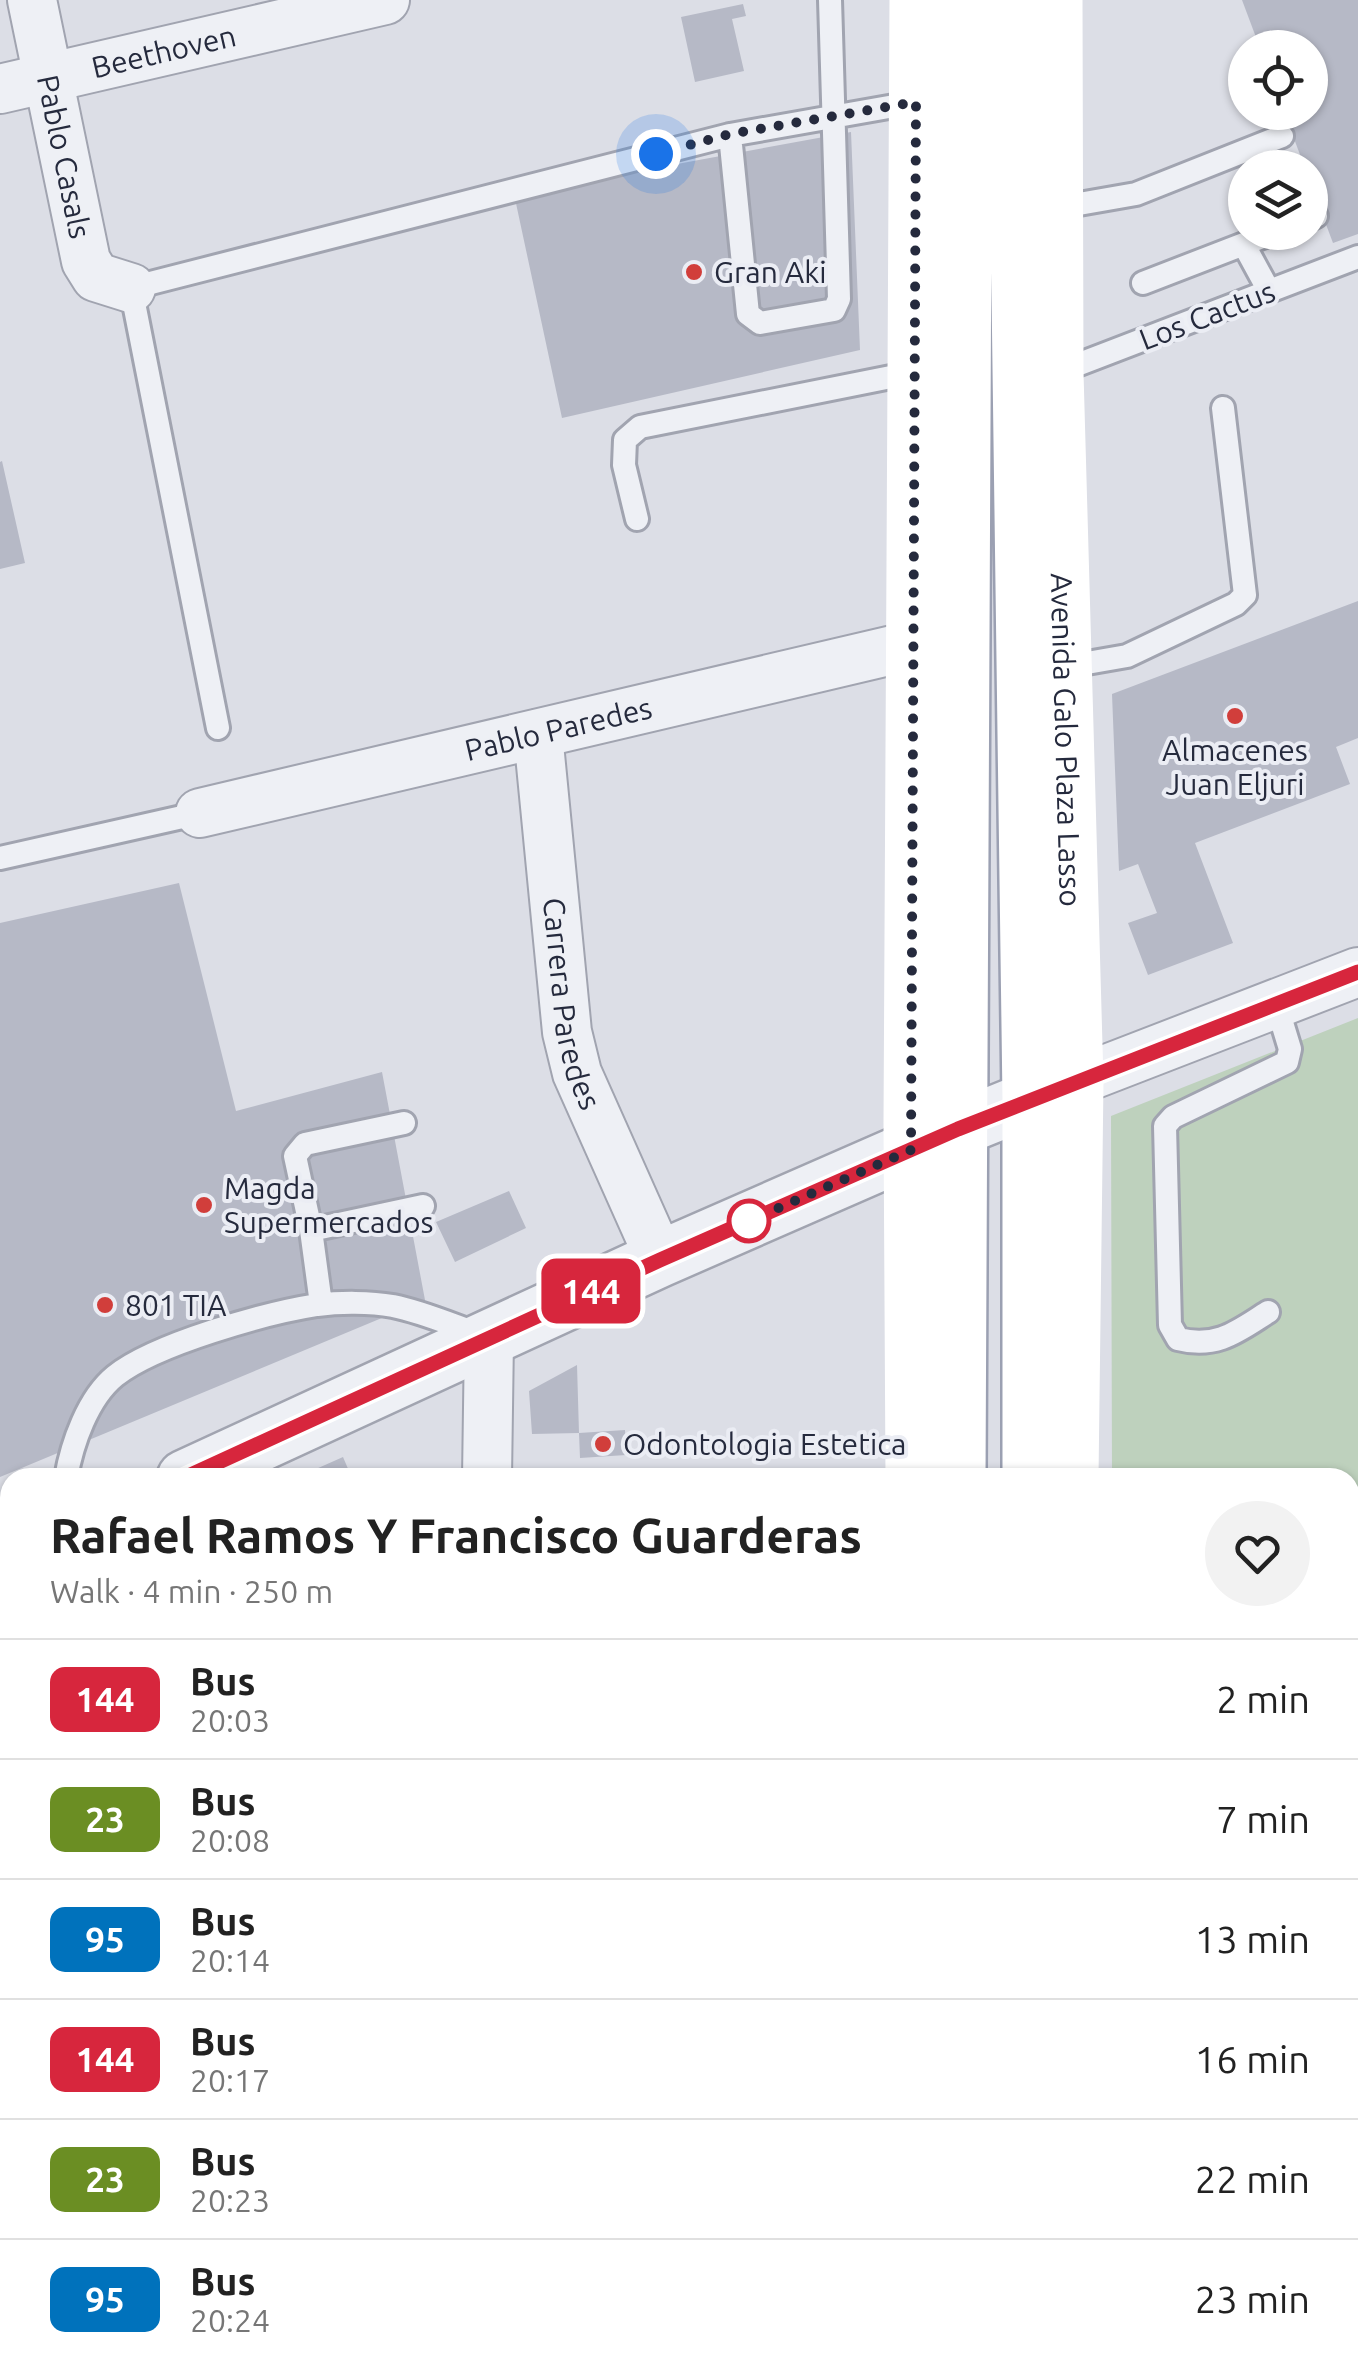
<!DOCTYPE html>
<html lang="en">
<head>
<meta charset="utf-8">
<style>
  body { margin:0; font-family:Ubuntu,sans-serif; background:#f2f2f2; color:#222; height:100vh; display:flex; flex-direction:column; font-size:38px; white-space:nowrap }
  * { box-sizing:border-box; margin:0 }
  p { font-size:32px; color:#767676 }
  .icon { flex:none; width:55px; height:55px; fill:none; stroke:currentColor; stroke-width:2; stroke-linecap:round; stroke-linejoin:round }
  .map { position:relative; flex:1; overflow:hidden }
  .side { position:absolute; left:0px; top:1468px; width:1360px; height:912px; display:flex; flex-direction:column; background:#fff; border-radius:30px 30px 0 0; box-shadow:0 2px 8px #0004 }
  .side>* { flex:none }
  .badge { padding:0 20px; border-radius:15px; font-size:35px; line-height:65px }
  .fabs { position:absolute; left:1228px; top:30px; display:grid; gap:20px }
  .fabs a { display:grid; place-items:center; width:100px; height:100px; border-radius:50%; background:#fff; box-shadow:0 2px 8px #0004; font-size:50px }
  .you { position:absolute; width:50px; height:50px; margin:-25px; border:8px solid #fff; border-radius:50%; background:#1a73e8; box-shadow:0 0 0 15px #1a73e833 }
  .map>.badge { position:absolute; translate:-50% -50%; box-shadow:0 0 0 5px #fff }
  .round { display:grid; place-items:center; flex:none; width:105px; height:105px; border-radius:52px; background:#f2f2f2 }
  .head { display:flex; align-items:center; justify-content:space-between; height:170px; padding:0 50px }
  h1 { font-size:48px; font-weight:600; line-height:75px }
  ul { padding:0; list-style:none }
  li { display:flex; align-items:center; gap:30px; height:120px; padding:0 50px; border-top:2px solid #e0e0e0 }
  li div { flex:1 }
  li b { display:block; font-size:38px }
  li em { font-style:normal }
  li .badge { min-width:110px; font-weight:700; text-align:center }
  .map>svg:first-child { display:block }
  .green { fill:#bed1bd }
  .building { fill:#b6b9c6 }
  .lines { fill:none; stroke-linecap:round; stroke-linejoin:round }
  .service-casing { stroke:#a1a4b0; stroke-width:28 }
  .minor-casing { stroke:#a1a4b0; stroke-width:52 }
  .tertiary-casing { stroke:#a1a4b0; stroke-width:60 }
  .primary-casing { stroke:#9ba0b2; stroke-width:60 }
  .service { stroke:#eef0f5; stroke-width:22 }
  .minor { stroke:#eef0f5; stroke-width:48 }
  .tertiary { stroke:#eef0f5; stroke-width:55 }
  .secondary { stroke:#fff; stroke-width:55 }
  .primary { stroke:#fff; stroke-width:55 }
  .line-casing { stroke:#fff; stroke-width:22 }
  .line { stroke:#d7263d; stroke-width:15 }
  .walk { stroke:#252a3d; stroke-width:10; stroke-dasharray:0 18 }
  .poi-dot { fill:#d13e3b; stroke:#ebedf4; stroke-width:4 }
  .stop-dot { fill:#fff; stroke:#d7263d; stroke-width:5 }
  .labels { text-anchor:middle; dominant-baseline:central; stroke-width:8; stroke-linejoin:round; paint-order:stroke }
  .street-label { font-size:30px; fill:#252a3d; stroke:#ebedf4 }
  .poi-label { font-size:30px; fill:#252a3d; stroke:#ebedf4; text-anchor:start }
</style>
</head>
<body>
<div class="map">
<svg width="1358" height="2379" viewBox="0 0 1358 2379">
  <rect width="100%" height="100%" fill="#dcdee6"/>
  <!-- green -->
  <path class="green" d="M1358 1018V2379H1114V2370H1350V1478L1112 1477 1111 1116Z"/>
  <!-- building -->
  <path class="building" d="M1242 0H1358V234L1333 243 1310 182V168H1305L1284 112H1310V48H1260Z
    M743 4 746 16 732 19 744 71 695 82 681 17Z
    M851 132 860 350 562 418 514 194Z
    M2 461 25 563 0 569V462Z
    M1358 601V738L1336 747 1350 784 1195 843 1233 943 1148 975 1128 923 1157 913 1138 864 1119 871 1112 694Z
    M179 883 236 1111 382 1072 425 1300 0 1477V923Z
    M509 1191 526 1228 455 1262 436 1222Z
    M577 1365 579 1433 625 1430 626 1455 580 1458 579 1433 532 1434 529 1391Z
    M343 1457 352 1478H294L316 1469Z
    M0 1615 10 1640V1649L0 1653Z"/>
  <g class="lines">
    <defs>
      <path id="service" d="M730 135 748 314 760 323 834 310 839 299 830 0
        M1056 208 1136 194 1282 136
        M1310 219 1316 216
        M1244 245 1269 291
        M1143 283 1275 232
        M1056 373 1358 257
        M637 519 624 465 625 440 640 427 916 372
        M1064 667 1127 656 1236 604 1245 595 1223 408
        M218 728 131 288 730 135 917 102
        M0 858 200 813
        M311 1230 423 1206
        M321 1304 311 1230 295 1156 305 1144 404 1123
        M1268 1312C1238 1331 1217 1349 1178 1339L1170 1325 1165 1126 1173 1117 1287 1062 1290 1049 1276 1003
        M66 1478C72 1443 88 1398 115 1376 155 1344 266 1313 317 1305 340 1302 370 1302 393 1306 423 1312 452 1325 481 1335"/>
      <g id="minor">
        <path id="s1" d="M32 0 86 261 96 277 131 288"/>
        <path id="s2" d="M0 89 385 0"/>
        <path id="s3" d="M538 734 567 1032 577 1073 660 1259"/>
        <path id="s4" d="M200 813 914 645"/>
        <path d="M1076 1081 1358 972"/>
        <path d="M487 1478 489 1338"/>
        <path d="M480 2370V2379"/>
        <path d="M119 2379 140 2370"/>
      </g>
      <path id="tertiary" d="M185 1478 660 1259 957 1129 1073 1082
        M0 1562 10 1557"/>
      <path id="primary" d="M1015 0 1030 1099V1478
        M958 1478 965 0
        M960 2370V2379
        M1032 2370V2379"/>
    </defs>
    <!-- service casing -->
    <use href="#service" class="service-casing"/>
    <!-- minor casing -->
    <use href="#minor" class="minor-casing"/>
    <!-- tertiary casing -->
    <use href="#tertiary" class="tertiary-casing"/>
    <!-- primary casing -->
    <use href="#primary" class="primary-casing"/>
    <!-- service -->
    <use href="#service" class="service"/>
    <!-- minor -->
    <use href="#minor" class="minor"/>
    <!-- tertiary -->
    <use href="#tertiary" class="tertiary"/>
    <!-- secondary -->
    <g class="secondary">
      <path id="s5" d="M1055 0 1056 373 1076 1081 1071 1478"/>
      <path d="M913 1478 911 1123 917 0"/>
      <path d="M919 2370V2379"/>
      <path d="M1064 2370V2379"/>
    </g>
    <!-- primary -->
    <use href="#primary" class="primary"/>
  </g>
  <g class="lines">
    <defs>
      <path id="line" d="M184 1478 660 1260 958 1129 1358 972"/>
    </defs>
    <!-- line casing -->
    <use href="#line" class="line-casing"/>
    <!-- line -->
    <use href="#line" class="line"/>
    <!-- walk -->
    <path class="walk" d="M656 154 730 134 916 102 911 1150 749 1221"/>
  </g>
  <!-- markers -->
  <g class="poi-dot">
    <circle cx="694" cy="272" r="10"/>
    <circle cx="1235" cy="716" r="10"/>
    <circle cx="204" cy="1205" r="10"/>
    <circle cx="105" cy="1305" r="10"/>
    <circle cx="603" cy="1444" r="10"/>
  </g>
  <circle class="stop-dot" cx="749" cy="1221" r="20"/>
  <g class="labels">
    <!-- street labels -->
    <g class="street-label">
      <text stroke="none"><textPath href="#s2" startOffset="168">Beethoven</textPath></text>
      <text stroke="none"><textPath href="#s1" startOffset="160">Pablo Casals</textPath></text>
      <text transform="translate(1207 315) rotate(-21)">Los Cactus</text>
      <text stroke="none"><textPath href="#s4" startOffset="368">Pablo Paredes</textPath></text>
      <text stroke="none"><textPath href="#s5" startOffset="740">Avenida Galo Plaza Lasso</textPath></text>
      <text stroke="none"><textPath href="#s3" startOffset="272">Carrera Paredes</textPath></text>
    </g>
    <!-- poi labels -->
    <g class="poi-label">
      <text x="714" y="272">Gran Aki</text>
      <text x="1235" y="750" text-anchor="middle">Almacenes<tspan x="1235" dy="34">Juan Eljuri</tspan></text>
      <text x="224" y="1188">Magda<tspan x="224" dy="34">Supermercados</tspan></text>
      <text x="125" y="1305">801 TIA</text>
      <text x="623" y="1444">Odontologia Estetica</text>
    </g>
  </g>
</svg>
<div class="fabs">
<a><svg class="icon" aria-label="locate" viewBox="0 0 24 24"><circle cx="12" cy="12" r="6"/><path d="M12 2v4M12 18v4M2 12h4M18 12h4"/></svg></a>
<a><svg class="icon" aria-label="layers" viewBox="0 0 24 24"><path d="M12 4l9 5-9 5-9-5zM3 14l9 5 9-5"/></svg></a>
</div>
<div class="you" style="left:656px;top:154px"></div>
<b class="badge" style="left:591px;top:1291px;background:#d7263d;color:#fff">144</b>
<section class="side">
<div class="head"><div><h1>Rafael Ramos Y Francisco Guarderas</h1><p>Walk · 4 min · 250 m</p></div><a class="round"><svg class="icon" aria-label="heart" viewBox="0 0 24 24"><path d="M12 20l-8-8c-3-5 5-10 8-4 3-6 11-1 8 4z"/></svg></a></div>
<ul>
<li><span class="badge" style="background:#d7263d;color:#fff">144</span><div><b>Bus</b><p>20:03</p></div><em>2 min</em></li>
<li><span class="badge" style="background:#6b8e23;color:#fff">23</span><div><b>Bus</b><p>20:08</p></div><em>7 min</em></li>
<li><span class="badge" style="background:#0072bc;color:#fff">95</span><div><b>Bus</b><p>20:14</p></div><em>13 min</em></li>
<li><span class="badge" style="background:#d7263d;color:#fff">144</span><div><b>Bus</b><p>20:17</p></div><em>16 min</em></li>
<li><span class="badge" style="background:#6b8e23;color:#fff">23</span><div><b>Bus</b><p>20:23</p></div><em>22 min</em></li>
<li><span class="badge" style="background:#0072bc;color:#fff">95</span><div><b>Bus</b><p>20:24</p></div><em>23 min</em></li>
</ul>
</section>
</div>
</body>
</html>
